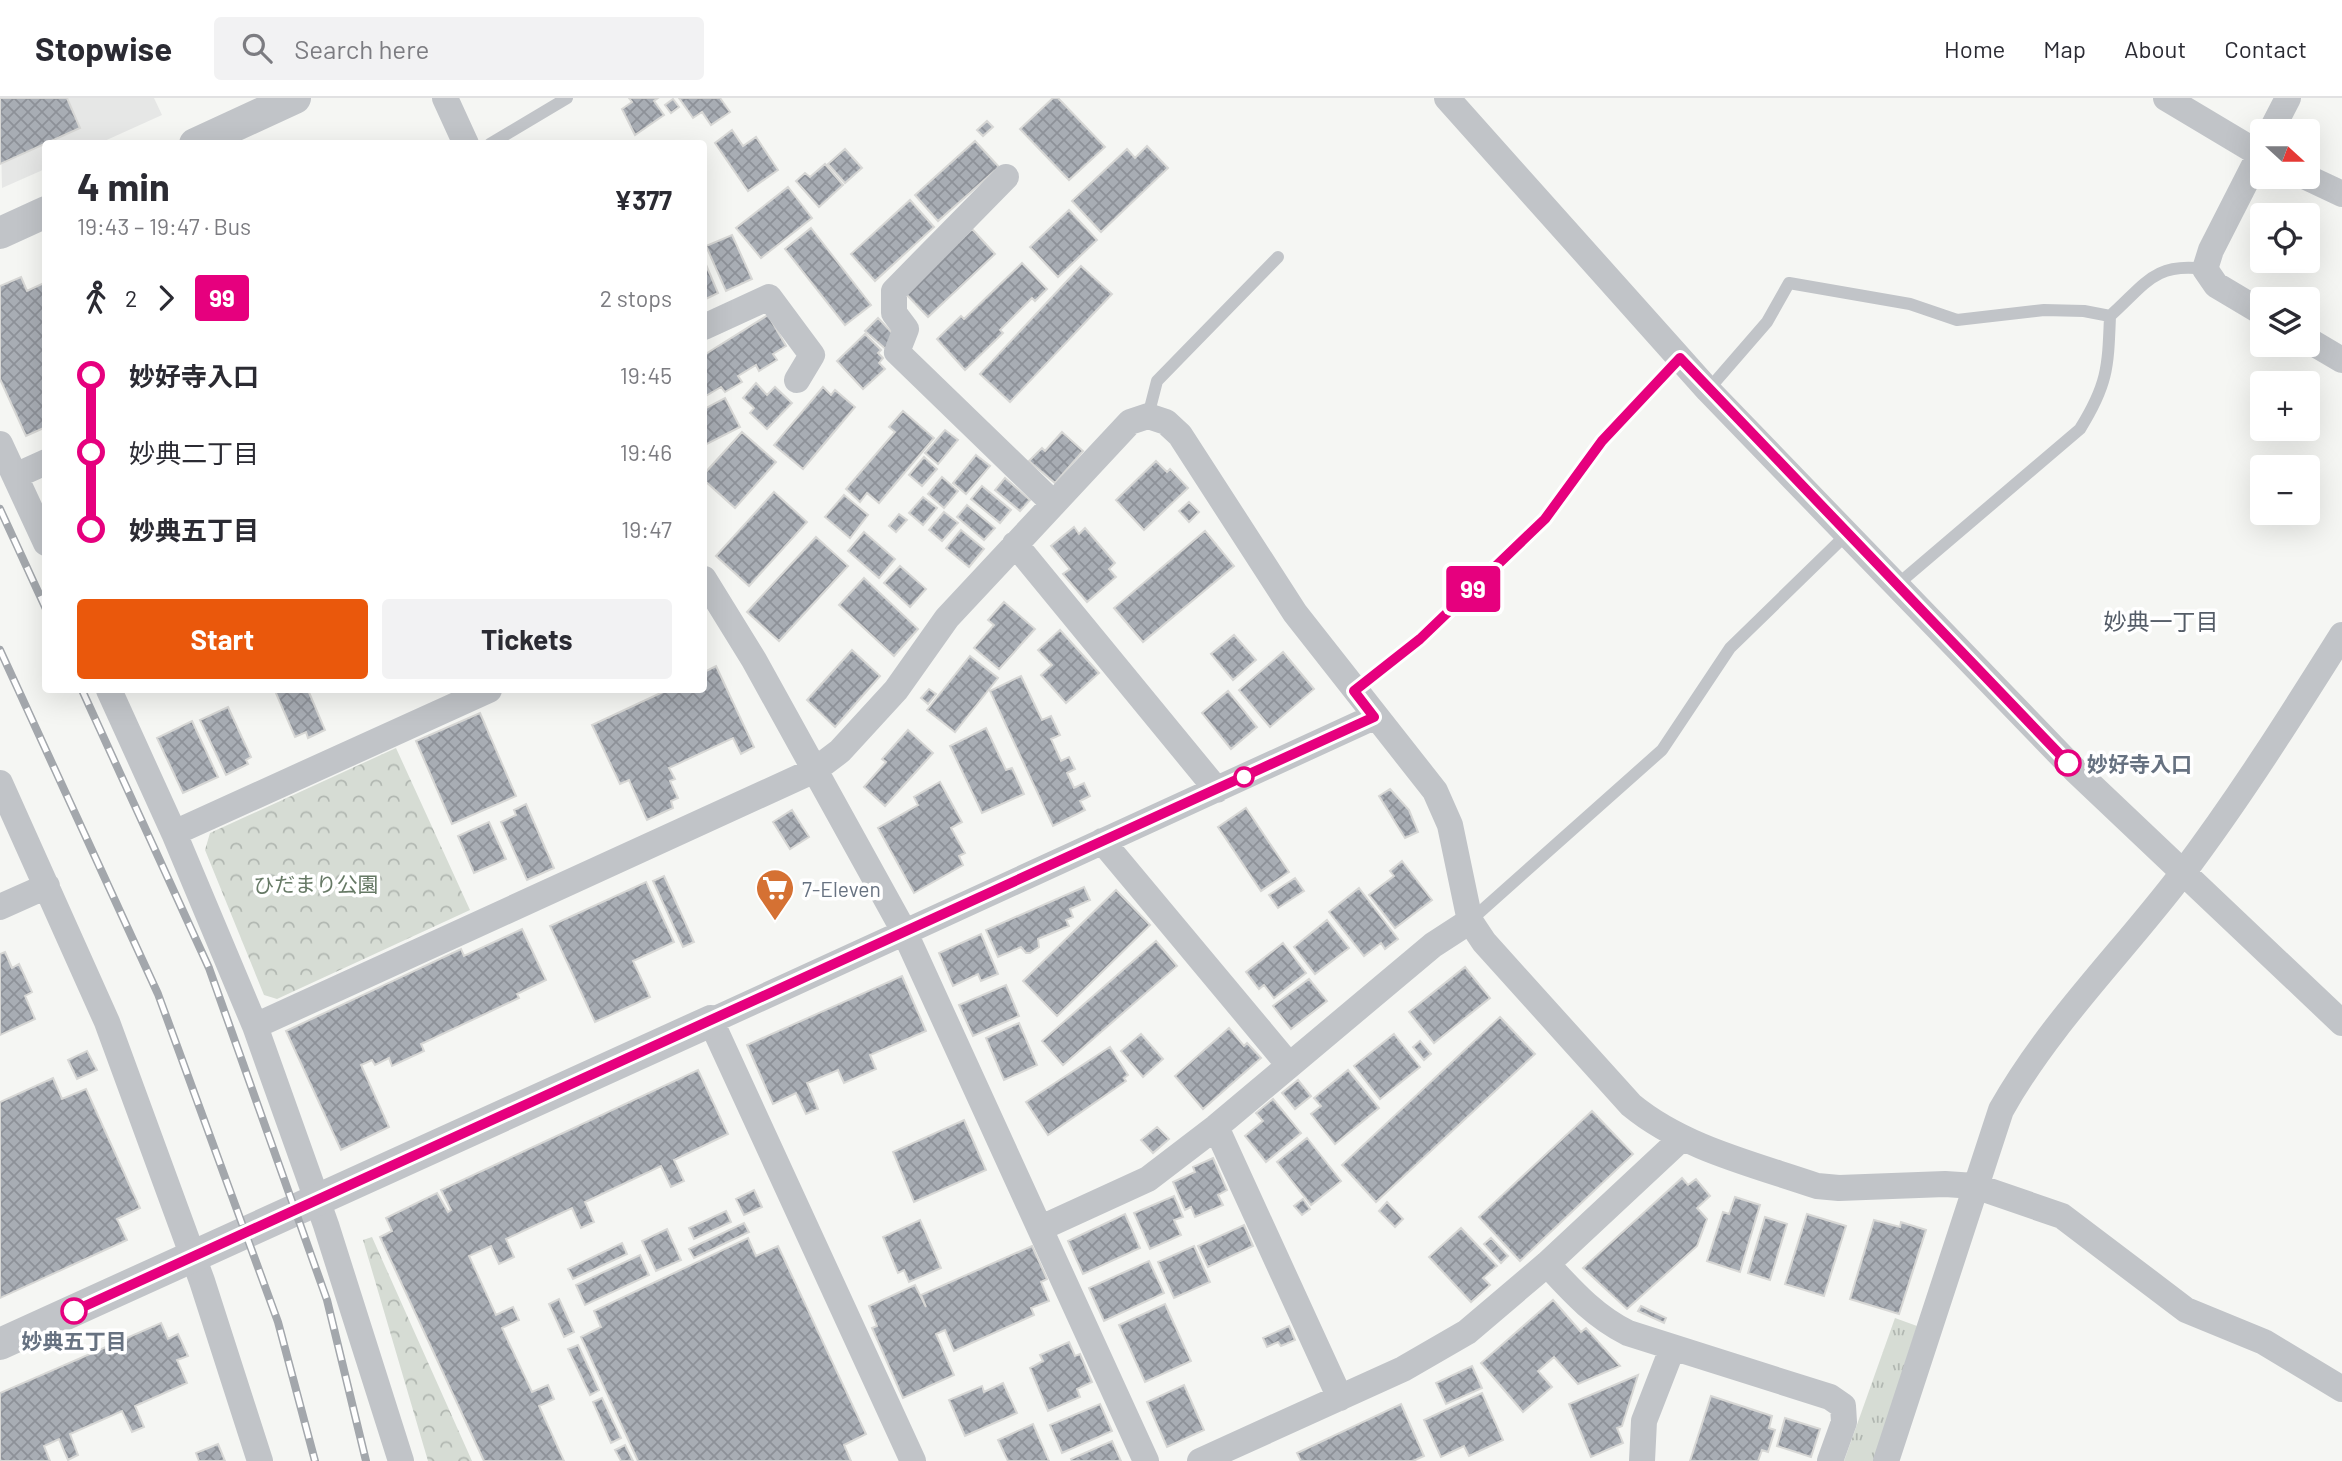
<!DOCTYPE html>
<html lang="en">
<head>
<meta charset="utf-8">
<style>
  body { margin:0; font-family:Barlow,"Noto Sans JP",sans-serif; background:#f2f2f3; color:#2b2b33; height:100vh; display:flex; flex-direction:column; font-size:26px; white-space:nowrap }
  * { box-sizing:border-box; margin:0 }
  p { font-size:23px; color:#7c7c81 }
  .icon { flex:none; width:38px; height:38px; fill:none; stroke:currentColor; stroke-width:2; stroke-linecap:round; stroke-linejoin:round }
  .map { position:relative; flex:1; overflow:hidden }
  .details { position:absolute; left:42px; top:42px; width:665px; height:553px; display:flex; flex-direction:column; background:#fff; border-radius:7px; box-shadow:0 7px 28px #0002 }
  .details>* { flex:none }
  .badge { padding:0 14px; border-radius:5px; font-size:24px; line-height:46px }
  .needle { width:46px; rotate:111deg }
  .controls { position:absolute; left:2250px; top:21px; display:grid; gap:14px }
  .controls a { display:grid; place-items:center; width:70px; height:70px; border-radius:7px; background:#fff; box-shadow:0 7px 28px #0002; font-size:35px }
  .map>.badge { position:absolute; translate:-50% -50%; box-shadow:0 0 0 4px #fff }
  .legs { display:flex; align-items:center; gap:10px; height:77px; padding:0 35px; font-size:23px }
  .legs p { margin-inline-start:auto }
  .headline { display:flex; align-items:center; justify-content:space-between; height:119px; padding:0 35px }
  h1 { font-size:38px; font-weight:700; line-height:52px }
  .action { display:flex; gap:14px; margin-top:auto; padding:14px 35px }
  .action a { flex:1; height:80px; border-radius:7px; background:#ea580c; color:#fff; font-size:28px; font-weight:700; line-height:80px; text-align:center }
  .action a+a { background:#f2f2f3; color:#2b2b33 }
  ul { padding:0 35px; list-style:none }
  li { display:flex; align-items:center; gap:24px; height:77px; font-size:26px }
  li i { display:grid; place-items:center; width:10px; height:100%; margin:0 9px; background:currentColor }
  li i::after { content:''; width:18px; height:18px; margin:-9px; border:5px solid; border-radius:50%; background:#fff }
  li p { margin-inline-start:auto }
  li:first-child i { background:linear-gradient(#0000 50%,currentColor 0) }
  li:last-child i { background:linear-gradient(currentColor 50%,#0000 0) }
  header { display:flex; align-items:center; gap:42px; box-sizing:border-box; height:98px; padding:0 35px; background:#fff; border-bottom:2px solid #e1e1e2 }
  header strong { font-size:33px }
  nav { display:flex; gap:38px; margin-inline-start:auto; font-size:24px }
  .search { width:490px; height:63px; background:#f2f2f3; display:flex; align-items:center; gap:18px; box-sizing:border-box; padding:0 24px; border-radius:7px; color:#7c7c81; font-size:26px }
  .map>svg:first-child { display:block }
  .built { fill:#e6e7e6 }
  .grass { fill:url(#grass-tufts) }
  .park { fill:url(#park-crowns) }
  .building { fill:url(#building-cross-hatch); stroke:#d7d7d5; stroke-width:2 }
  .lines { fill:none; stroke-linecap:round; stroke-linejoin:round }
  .service { stroke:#c1c4c8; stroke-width:12 }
  .minor { stroke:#c1c4c8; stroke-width:26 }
  .tertiary { stroke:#c1c4c8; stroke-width:32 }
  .rail-casing { stroke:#a3a7ac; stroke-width:8 }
  .rail { stroke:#fff; stroke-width:5; stroke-dasharray:16; stroke-linecap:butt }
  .line-1-casing { stroke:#fff; stroke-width:16 }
  .line-1 { stroke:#e6007e; stroke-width:10 }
  .stop-1-dot { fill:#fff; stroke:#e6007e; stroke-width:3.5 }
  .labels { text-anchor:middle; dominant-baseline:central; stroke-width:7; stroke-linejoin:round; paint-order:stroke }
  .stop-label { font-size:21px; font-weight:bold; fill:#677281; stroke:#fff; text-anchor:start }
  .park-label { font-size:21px; fill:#667965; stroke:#fff }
  .poi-label { font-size:21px; fill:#677281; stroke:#fff; text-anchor:start }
  .neighbourhood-label { font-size:23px; fill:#545c67; stroke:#fff }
</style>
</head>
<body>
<header>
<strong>Stopwise</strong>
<div class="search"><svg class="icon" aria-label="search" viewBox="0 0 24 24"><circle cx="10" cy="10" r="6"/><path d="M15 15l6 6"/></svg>Search here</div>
<nav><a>Home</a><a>Map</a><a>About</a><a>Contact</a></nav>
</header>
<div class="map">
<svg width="2342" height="1363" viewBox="0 0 2342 1363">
  <defs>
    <pattern id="grass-tufts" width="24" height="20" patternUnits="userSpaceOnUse" patternTransform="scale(1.75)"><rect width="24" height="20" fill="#d6dcd4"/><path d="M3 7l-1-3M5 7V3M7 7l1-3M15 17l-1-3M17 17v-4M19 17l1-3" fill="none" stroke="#b1b7b1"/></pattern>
    <pattern id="park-crowns" width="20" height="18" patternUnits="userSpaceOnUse" patternTransform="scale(1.75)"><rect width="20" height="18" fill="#d6dcd4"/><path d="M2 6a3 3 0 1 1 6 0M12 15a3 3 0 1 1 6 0" fill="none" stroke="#b1b7b1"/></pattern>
    <pattern id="building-cross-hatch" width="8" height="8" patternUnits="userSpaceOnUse" patternTransform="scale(1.75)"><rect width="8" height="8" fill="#a8adb4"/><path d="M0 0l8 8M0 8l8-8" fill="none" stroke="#8d9198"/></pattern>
  </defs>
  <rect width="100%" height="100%" fill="#f5f6f3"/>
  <!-- built -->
  <path class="built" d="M0 0H154L162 17 100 45 46 46 45 71 2 90Z"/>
  <!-- grass -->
  <path class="grass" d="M1895 1220 1917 1228 1874 1363H1844Z"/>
  <!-- park -->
  <path class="park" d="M396 650 470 812 277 901 264 897 205 752 210 735Z
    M372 1139 472 1363H428L363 1142Z"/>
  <!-- building -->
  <path class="building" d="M0 0H67L80 30 0 66Z
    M629 0H658L654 3 664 17 635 37 622 11 632 4Z
    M679 0H720L730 14 711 27 702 14 693 20Z
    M1053 0H1058L1105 49 1069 82 1020 31Z
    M673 1 679 9 671 15 665 7Z
    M987 23 993 29 983 38 977 32Z
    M732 32 743 48 756 39 778 72 748 93 715 45Z
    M975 43 999 69 938 123 915 97Z
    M1147 48 1168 70 1101 134 1072 103 1127 51 1135 60Z
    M845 51 862 70 845 85 828 66Z
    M825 66 843 87 819 109 796 83 805 75 810 79Z
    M788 89 812 120 761 160 736 130Z
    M910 102 934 129 875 183 851 156Z
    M1069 112 1097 142 1058 179 1030 149Z
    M811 130 871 207 845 227 785 151Z
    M972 131 995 156 928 219 905 195Z
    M732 137 752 181 726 193 706 148Z
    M704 162 718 195 704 202Z
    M1022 165 1047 191 1035 203 1032 200 1000 232 1003 235 965 272 937 241 961 218 964 221Z
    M1081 168 1112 196 1010 304 980 276Z
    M21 179 27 193 46 184V329L26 338 0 281V188Z
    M768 217 786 248 773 256 777 262 759 273 756 267 738 278 742 284 725 294 721 289 704 299V257Z
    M878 220 896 239 888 253 865 233Z
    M865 236 881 252 878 255 883 260 879 265 885 271 863 291 837 263Z
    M756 285 767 297 775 289 792 305 767 331 750 315 754 310 743 300Z
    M823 289 831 297 835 292 855 309 803 371 774 347Z
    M725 300 740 329 705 347 704 311Z
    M903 313 934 340 879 405 867 395 860 404 846 391 895 334 889 329Z
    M945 332 958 342 938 366 925 355Z
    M742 334 776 364 735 410 704 382V376Z
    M1062 334 1083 353 1055 385 1029 363 1042 350 1045 353Z
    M976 357 990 368 966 396 953 385Z
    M924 359 937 371 922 388 909 377Z
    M1156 363 1167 374 1170 371 1188 390 1144 432 1116 402Z
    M942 379 958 393 944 410 928 396Z
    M1005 380 1030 402 1020 413 995 392Z
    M982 388 1011 412 1000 425 971 401Z
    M774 394 807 424 749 488 716 458Z
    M844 397 868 417 850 440 825 419Z
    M923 399 937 410 923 427 909 415Z
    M1189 404 1199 414 1189 424 1179 413Z
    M967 407 995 430 984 442 957 419Z
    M944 414 958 425 942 443 929 432Z
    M899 416 907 422 896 434 889 428Z
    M1074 429 1079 436 1085 430 1115 465 1109 471 1116 479 1087 504 1063 476 1070 471 1051 448Z
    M961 432 984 451 969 469 946 450Z
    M1205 433 1234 468 1143 544 1114 510Z
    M864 434 895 461 879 480 848 453Z
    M816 439 848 468 779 543 747 514Z
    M900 468 926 491 910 509 884 485Z
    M864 480 918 531 894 558 839 507Z
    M1004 504 1035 531 999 571 974 550 994 527 988 522Z
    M1060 532 1099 575 1066 605 1041 577 1052 567 1038 552Z
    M1234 537 1256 562 1233 582 1211 556Z
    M852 552 880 578 835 629 807 602Z
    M1283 554 1314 591 1270 629 1239 592Z
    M970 558 998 580 955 634 927 612Z
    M716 568 754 649 741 656 733 640 669 670 675 681 670 683 678 700 671 703 673 710 647 722 629 682 620 686 592 627 667 592H704V574Z
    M1021 578 1042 622 1051 618 1060 637 1051 641 1061 663 1069 659 1075 671 1067 675 1074 690 1084 685 1090 698 1080 703 1085 712 1053 728 990 593Z
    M929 591 936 596 928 606 921 600Z
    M279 592H308L325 632 308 640 306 634 295 639 275 593Z
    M1228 593 1257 629 1231 651 1202 615Z
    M228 609 251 659 246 662 248 666 226 677 200 622Z
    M480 615 516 698 452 726 416 643Z
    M192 623 218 679 183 695 157 640Z
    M986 630 1006 672 1012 670 1024 696 982 715 950 648Z
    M908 632 933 655 885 708 864 689 886 664 882 661Z
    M940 684 962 724 951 730 965 755 959 758 963 767 914 795 878 730 918 707 914 699Z
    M1390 691 1409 712 1418 734 1405 740 1379 698Z
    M526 706 554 770 527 782 501 724 516 717 514 712Z
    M1246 710 1289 774 1261 793 1218 729Z
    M792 712 809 739 790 751 773 724Z
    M489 724 506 761 474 775 458 738Z
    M1402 763 1432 802 1395 830 1369 797 1394 778 1390 773Z
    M664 778 694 844 683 849 653 783Z
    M1295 780 1304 793 1278 810 1269 797Z
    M646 784 674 844 633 863 650 899 595 924 550 828Z
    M1084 789 1090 802 1070 811 1073 819 1066 822 1069 828 1038 841 1039 849 1030 855H1026L1021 849 998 859 986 832Z
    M1359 790 1398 841 1385 851 1381 845 1364 858 1329 814Z
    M1116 792 1150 827 1057 918 1023 883Z
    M1327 822 1349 850 1315 876 1294 849Z
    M522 831 546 882 517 896 519 900 421 946 424 953 392 968 389 960 375 967 372 962 361 967 389 1029 341 1052 286 933 461 851 464 858Z
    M981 836 998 876 981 883 978 876 953 888 939 855Z
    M1156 843 1177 868 1063 967 1042 943Z
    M1283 845 1306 875 1274 900 1264 887 1259 891 1246 874Z
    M5 854 12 870 19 866 32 894 25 898 35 921 0 937V856Z
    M1465 869 1490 900 1434 945 1409 914Z
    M902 878 926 933 870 957 876 971 844 985 838 972 807 985 818 1011 806 1016 796 995 773 1006 747 947Z
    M1309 881 1327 903 1291 931 1273 908Z
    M1006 887 1019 918 973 938 959 907Z
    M1500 919 1535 956 1376 1104 1342 1067Z
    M1019 925 1037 967 1004 982 986 940Z
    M1229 930 1244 948 1247 945 1261 960 1203 1011 1175 978Z
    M1141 936 1163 961 1143 979 1121 953Z
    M1394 936 1420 969 1380 1001 1354 968Z
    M1420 943 1431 956 1424 962 1413 949Z
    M1110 949 1128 977 1124 980 1126 983 1048 1037 1026 1004Z
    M87 953 97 972 77 981 68 962Z
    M698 972 728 1036 674 1062 684 1083 671 1089 661 1068 585 1104 594 1124 581 1130 572 1110 506 1141 514 1159 499 1166 491 1148 469 1158 496 1217 513 1209 519 1222 502 1230 532 1294 548 1287 554 1301 539 1308 564 1363H484L380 1139 392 1133 386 1120 437 1095 448 1114 451 1112 441 1092Z
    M1348 972 1379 1010 1335 1046 1311 1016 1321 1008 1314 1000Z
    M53 980 62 1001 86 991 140 1110 117 1121 127 1142 0 1200V1004Z
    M1298 982 1311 998 1295 1011 1282 995Z
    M1273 1001 1301 1035 1266 1064 1245 1038 1263 1023 1256 1015Z
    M1592 1013 1633 1056 1520 1163 1479 1119Z
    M964 1022 986 1072 914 1104 893 1054Z
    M1157 1029 1169 1041 1153 1055 1141 1042Z
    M1307 1040 1341 1083 1311 1107 1277 1064Z
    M1213 1060 1227 1092 1218 1097 1223 1107 1195 1119 1191 1109 1185 1112 1173 1084 1195 1074 1193 1069Z
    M1682 1080 1688 1087 1696 1081 1710 1098 1697 1110 1707 1121 1697 1148 1627 1211 1583 1170Z
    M754 1092 762 1109 744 1117 736 1101Z
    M1174 1098 1183 1119 1174 1122 1181 1137 1150 1151 1134 1115Z
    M1735 1099 1760 1107 1740 1174 1707 1163 1723 1114 1729 1116Z
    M1303 1101 1310 1111 1302 1117 1294 1108Z
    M1387 1104 1403 1121 1395 1129 1379 1113Z
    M726 1113 731 1124 694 1141 689 1130Z
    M1125 1116 1140 1150 1083 1176 1068 1143Z
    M1807 1116 1846 1128 1824 1198 1785 1186Z
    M1765 1119 1787 1126 1770 1182 1748 1175Z
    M920 1122 941 1170 909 1184 904 1172 898 1175 883 1139Z
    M1874 1122 1900 1129 1901 1124 1926 1132 1899 1216 1850 1201Z
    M744 1125 749 1134 694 1160 689 1151Z
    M1244 1127 1253 1148 1208 1169 1198 1148Z
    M1461 1130 1497 1168 1483 1180 1490 1187 1471 1204 1429 1159Z
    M667 1131 681 1162 656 1173 642 1143Z
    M748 1140 756 1158 778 1148 866 1336 844 1347 851 1363H638L581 1239 601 1229 594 1213Z
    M1491 1140 1508 1158 1501 1165 1484 1146Z
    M622 1145 627 1156 573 1181 568 1171Z
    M1032 1148 1047 1181 1041 1184 1049 1203 1031 1210 1034 1217 954 1253 945 1232 936 1236 954 1277 903 1300 872 1230 877 1228 869 1208 915 1187 926 1209 921 1197Z
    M1194 1148 1210 1184 1174 1200 1158 1164Z
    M640 1157 649 1177 585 1207 576 1187Z
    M1149 1163 1164 1195 1104 1223 1089 1190Z
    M559 1201 574 1234 564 1239 549 1206Z
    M1553 1202 1581 1234 1586 1230 1620 1268 1578 1286 1554 1259 1538 1273 1552 1289 1523 1314 1481 1265Z
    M1165 1206 1191 1263 1145 1284 1119 1227Z
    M1641 1208 1666 1220 1664 1225 1638 1213Z
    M161 1225 168 1241 178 1236 188 1258 177 1262 187 1285 135 1308 144 1329 132 1334 122 1313 70 1336 78 1357 68 1362 59 1341 44 1348 50 1363H0V1295Z
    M1289 1228 1295 1242 1281 1248 1278 1244 1267 1249 1263 1240Z
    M1069 1244 1075 1258 1080 1256 1092 1284 1077 1291 1080 1299 1048 1313 1030 1270 1043 1263 1040 1257Z
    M578 1247 599 1292 590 1297 568 1251Z
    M1472 1268 1482 1290 1446 1306 1436 1285Z
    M1638 1277 1622 1328 1617 1330 1623 1345 1591 1359 1569 1306Z
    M1003 1285 1017 1315 965 1338 949 1302 982 1288 984 1294Z
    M1184 1287 1204 1332 1167 1349 1147 1304Z
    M1482 1295 1503 1342 1469 1358 1464 1348 1441 1359 1424 1322Z
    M1711 1298 1772 1318 1769 1330 1775 1332 1768 1354 1762 1352 1758 1363H1690Z
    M602 1300 621 1340 611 1345 593 1304Z
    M1100 1306 1112 1333 1062 1355 1050 1327Z
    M1401 1306 1424 1358 1413 1363H1301L1297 1355Z
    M1785 1320 1820 1331 1811 1359 1777 1348Z
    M1033 1326 1049 1363H1008L998 1342Z
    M1112 1343 1121 1363H1072L1071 1361Z
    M218 1346 225 1363H199L196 1355Z
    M625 1347 633 1363H621L615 1352Z"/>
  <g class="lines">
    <!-- service -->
    <path class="service" d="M490 46 567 0
      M1708 292 1767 224 1789 185 1910 206 1957 222 2044 212 2084 213 2110 218
      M1148 318 1157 283 1278 159
      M1898 486 2080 331C2108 286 2108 269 2110 218 2146 186 2154 164 2205 171
      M1355 593 1420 541 1545 421 1602 343 1680 260
      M1471 822 1662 652 1730 550 1847 436"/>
    <!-- minor -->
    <path class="minor" d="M445 0 466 46
      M1447 0 1708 292 2075 672 2342 925
      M2166 0 2263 58
      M2271 33 2288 0
      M2263 50 2211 152 2205 171 2216 187 2263 215
      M1006 79 894 193V215L906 231 897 254 1053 405
      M2306 79 2342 96
      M704 229 769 199 812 257 797 282
      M2308 242 2342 262
      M0 346 46 445
      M15 378 46 364
      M1015 446 1217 692
      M704 481 754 562 905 835 1146 1363
      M109 592 174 735 255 928 326 1127 401 1363
      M0 685 107 924 202 1183 260 1363
      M174 735 489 592
      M1102 743 1289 967
      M0 809 47 788
      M255 928 815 672 840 653 896 592 947 520 1130 324 1148 318 1166 324 1180 337 1295 515 1435 693 1450 727 1470 823 1484 844 1631 1007C1683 1050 1753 1066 1817 1088L1839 1090 1945 1086 1975 1088 2062 1118 2186 1212 2264 1244 2342 1291
      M1216 1029 1340 1300
      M1041 1130 1148 1081 1216 1029 1433 847 1470 823
      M1547 1166C1572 1193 1594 1218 1628 1235L1830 1299 1843 1308 1844 1324 1830 1363
      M913 1363 711 923 1374 619
      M1200 1363 1403 1271 1467 1234 1547 1166 1682 1040
      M1642 1363 1644 1323 1672 1251
      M1886 1363 2001 1012C2050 925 2122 855 2182 776 2240 699 2291 618 2342 537"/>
    <!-- tertiary -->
    <path class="tertiary" d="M195 46 295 0
      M0 135 46 114
      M0 1246 711 923"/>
    <defs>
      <path id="rail" d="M0 411 46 511
        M0 552 158 896 278 1224 315 1363
        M82 592 209 870 327 1202 366 1363"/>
    </defs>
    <!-- rail casing -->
    <use href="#rail" class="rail-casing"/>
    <!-- rail -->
    <use href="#rail" class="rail"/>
  </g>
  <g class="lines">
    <defs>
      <path id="line-1" d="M74 1213 1374 619 1354 593 1420 541 1545 421 1602 343 1680 260 2068 665"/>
    </defs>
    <!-- line-1 casing -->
    <use href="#line-1" class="line-1-casing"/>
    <!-- line-1 -->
    <use href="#line-1" class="line-1"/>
  </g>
  <!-- icons -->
  <defs>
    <symbol id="supermarket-pin" viewBox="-11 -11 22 30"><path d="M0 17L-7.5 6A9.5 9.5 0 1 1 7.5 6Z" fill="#d57133" stroke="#fff"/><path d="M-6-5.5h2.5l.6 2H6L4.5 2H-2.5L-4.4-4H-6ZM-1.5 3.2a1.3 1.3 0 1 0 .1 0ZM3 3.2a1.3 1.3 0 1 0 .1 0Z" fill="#fff"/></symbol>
  </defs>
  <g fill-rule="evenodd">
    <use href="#supermarket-pin" x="753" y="768" width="44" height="60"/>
  </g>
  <!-- markers -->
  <g class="stop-1-dot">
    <circle cx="2068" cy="665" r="12"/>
    <circle cx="1244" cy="679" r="9"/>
    <circle cx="74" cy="1213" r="12"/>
  </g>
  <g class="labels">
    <!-- stop labels -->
    <g class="stop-label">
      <text x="2087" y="665">妙好寺入口</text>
      <text x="74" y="1242" text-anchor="middle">妙典五丁目</text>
    </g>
    <!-- park labels -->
    <g class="park-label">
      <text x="316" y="785">ひだまり公園</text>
    </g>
    <!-- poi labels -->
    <g class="poi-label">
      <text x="802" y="790">7-Eleven</text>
    </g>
    <!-- neighbourhood labels -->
    <g class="neighbourhood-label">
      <text x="2161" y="523">妙典一丁目</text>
    </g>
  </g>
</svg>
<div class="controls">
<a><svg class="needle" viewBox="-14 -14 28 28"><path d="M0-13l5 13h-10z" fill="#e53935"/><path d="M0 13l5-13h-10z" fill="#7c7c81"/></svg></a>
<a><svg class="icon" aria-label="locate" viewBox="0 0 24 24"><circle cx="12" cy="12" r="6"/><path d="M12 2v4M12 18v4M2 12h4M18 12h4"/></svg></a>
<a><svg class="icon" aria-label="layers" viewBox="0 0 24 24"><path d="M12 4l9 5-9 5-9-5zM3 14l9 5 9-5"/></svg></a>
<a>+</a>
<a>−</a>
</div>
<b class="badge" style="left:1473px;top:491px;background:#e6007e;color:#fff">99</b>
<section class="details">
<div class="headline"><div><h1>4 min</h1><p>19:43 – 19:47 · Bus</p></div><b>¥377</b></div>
<div class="legs"><svg class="icon" aria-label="walk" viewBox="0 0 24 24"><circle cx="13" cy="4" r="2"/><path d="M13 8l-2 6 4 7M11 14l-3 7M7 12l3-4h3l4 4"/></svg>2<svg class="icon" aria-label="forward" viewBox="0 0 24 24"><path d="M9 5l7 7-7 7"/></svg><b class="badge" style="background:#e6007e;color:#fff">99</b><p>2 stops</p></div>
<ul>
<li><i style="color:#e6007e"></i><b>妙好寺入口</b><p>19:45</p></li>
<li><i style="color:#e6007e"></i><span>妙典二丁目</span><p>19:46</p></li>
<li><i style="color:#e6007e"></i><b>妙典五丁目</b><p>19:47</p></li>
</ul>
<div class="action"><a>Start</a><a>Tickets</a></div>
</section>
</div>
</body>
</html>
